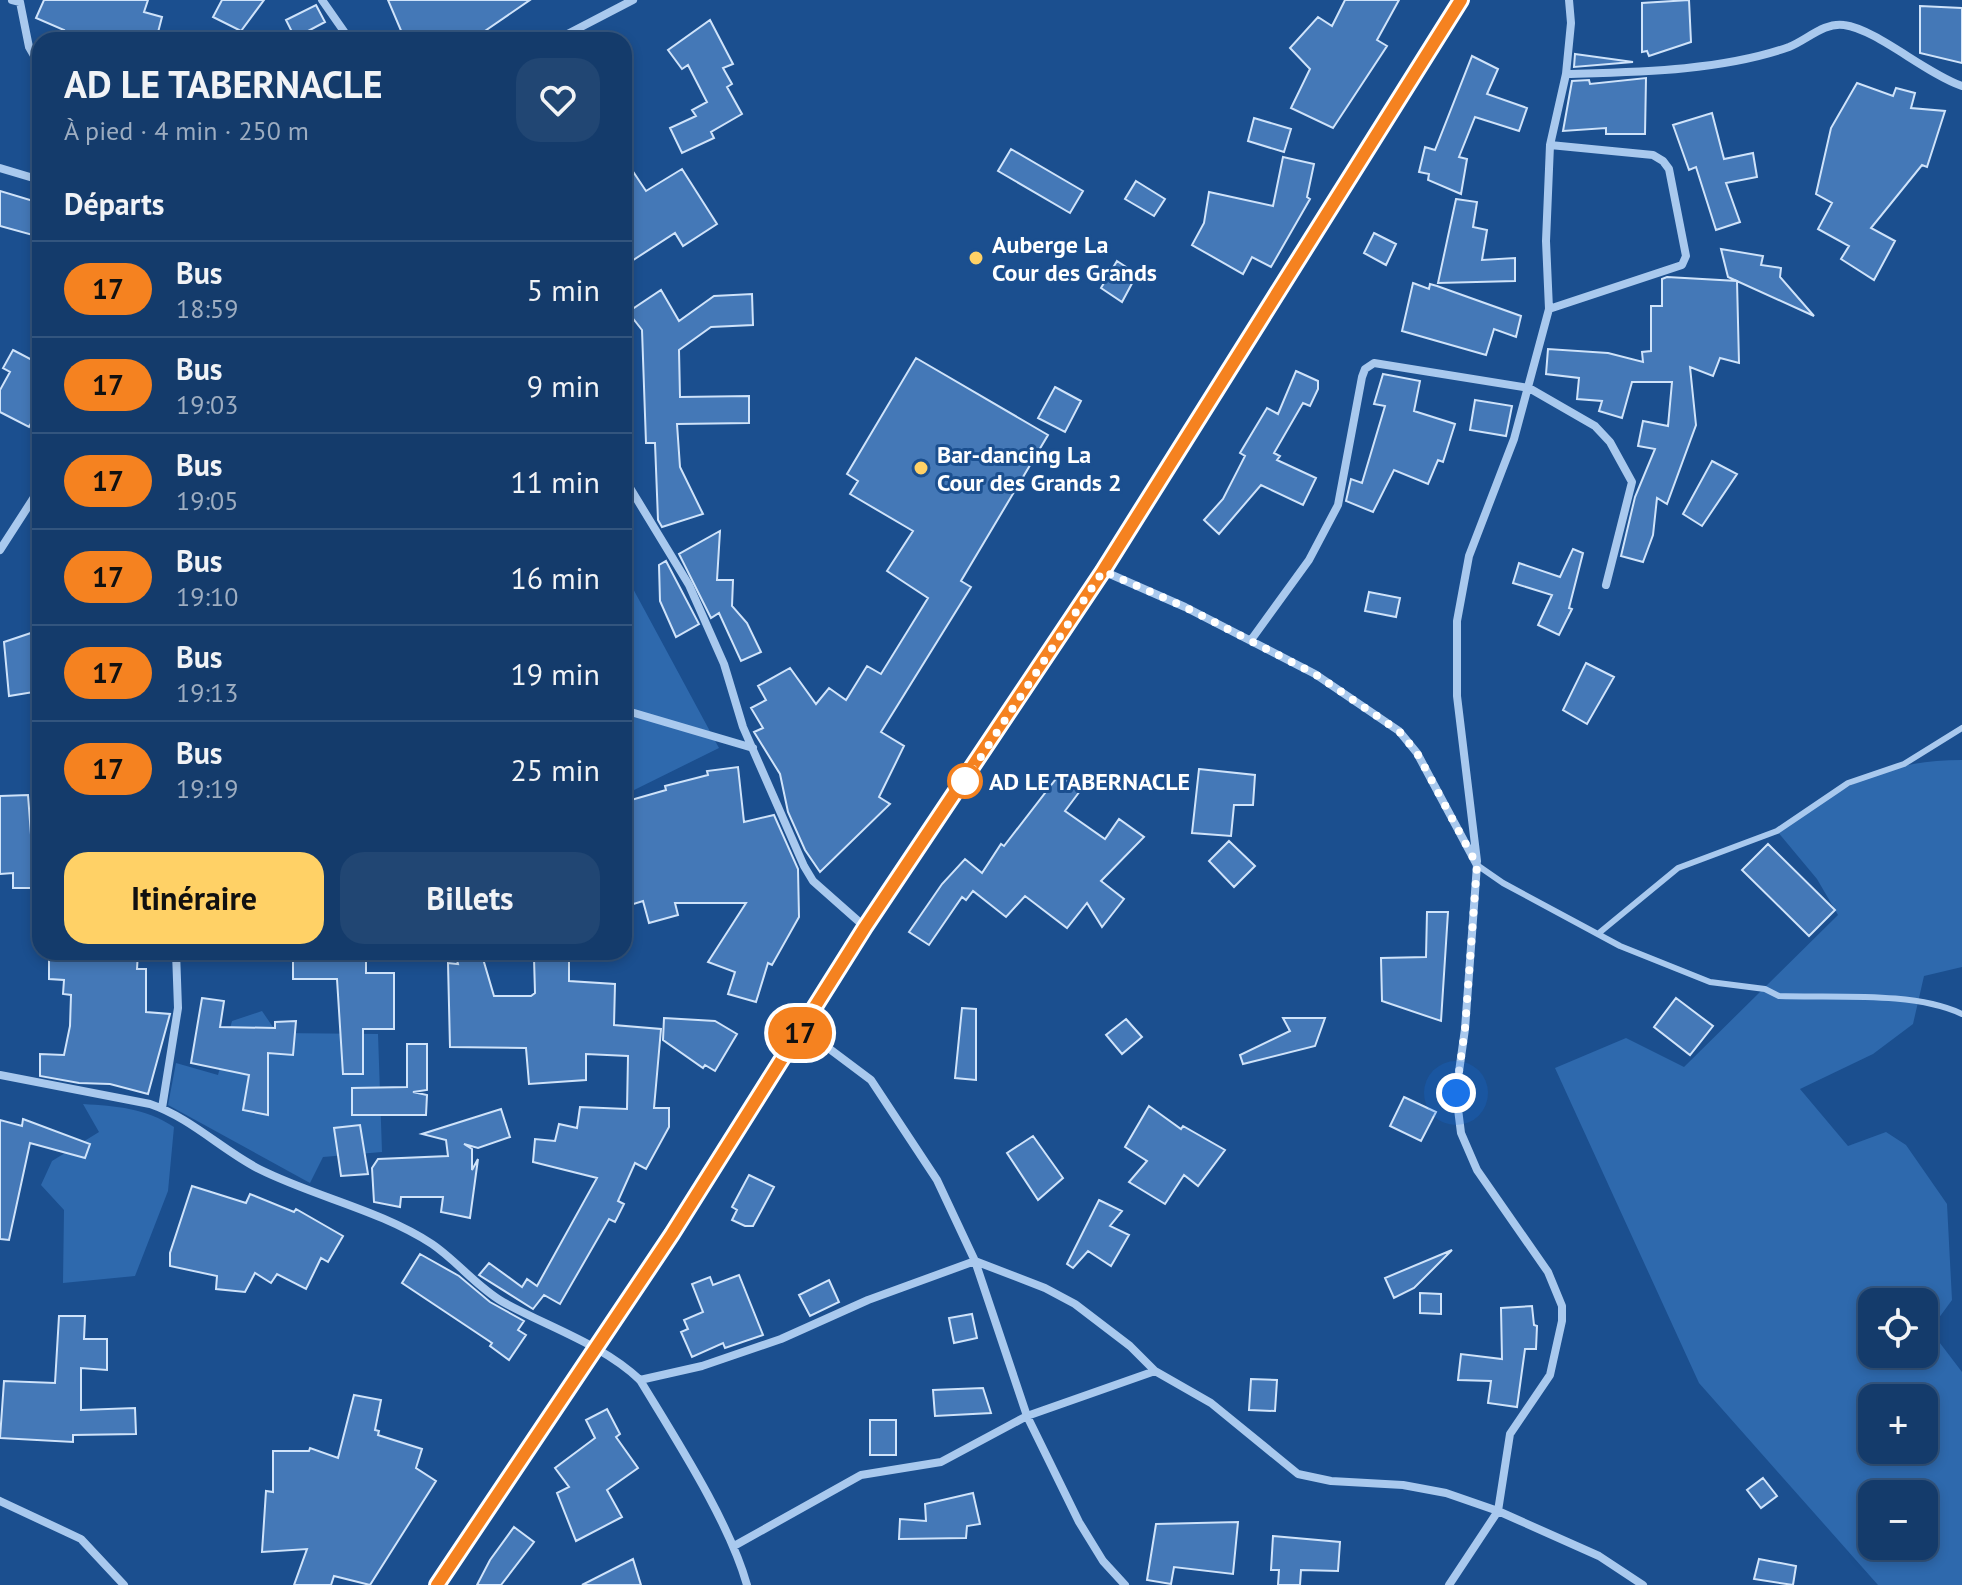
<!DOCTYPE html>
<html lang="fr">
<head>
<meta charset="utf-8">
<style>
  body { margin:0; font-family:"PT Sans",sans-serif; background:#214673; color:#f1f3f6; height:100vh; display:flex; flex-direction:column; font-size:30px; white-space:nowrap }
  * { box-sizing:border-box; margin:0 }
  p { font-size:26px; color:#9dadc1 }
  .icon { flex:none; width:44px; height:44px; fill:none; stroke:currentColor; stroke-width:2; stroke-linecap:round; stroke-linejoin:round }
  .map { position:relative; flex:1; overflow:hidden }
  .details { position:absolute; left:32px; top:32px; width:600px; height:928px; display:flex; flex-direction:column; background:#143b6b; border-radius:24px; box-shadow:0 4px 12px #0003,0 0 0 2px #33557e }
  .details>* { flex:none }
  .badge { padding:0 16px; border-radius:26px; font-size:28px; line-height:52px }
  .fabs { position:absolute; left:1858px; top:1288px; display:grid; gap:16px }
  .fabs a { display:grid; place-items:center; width:80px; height:80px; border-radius:16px; background:#143b6b; box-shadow:0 4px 12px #0003,0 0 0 2px #33557e; font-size:40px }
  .you { position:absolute; width:40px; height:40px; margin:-20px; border:6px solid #fff; border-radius:50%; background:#1a73e8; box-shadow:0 0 0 12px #1a73e833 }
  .map>.badge { position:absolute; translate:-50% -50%; box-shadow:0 0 0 4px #fff }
  h2 { padding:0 32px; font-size:30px; line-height:72px }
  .round { display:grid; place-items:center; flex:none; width:84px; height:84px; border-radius:24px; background:#214673 }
  .overview { display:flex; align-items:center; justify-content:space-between; height:136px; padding:0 32px }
  h1 { font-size:38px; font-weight:700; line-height:60px }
  .primary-button { display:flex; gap:16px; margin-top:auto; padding:16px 32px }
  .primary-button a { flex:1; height:92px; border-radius:24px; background:#ffd166; color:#111; font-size:32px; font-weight:700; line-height:92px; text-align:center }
  .primary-button a+a { background:#214673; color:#f1f3f6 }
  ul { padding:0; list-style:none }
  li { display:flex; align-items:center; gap:24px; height:96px; padding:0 32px; border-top:2px solid #33557e }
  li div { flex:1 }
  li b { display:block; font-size:30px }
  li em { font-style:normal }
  li .badge { min-width:88px; font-weight:700; text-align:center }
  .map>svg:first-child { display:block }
  .green { fill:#2e69ad; fill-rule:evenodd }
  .building { fill:#4478b7; stroke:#cfe3fa; stroke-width:2 }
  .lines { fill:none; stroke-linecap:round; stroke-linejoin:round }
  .service { stroke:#a9c9ee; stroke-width:6 }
  .minor { stroke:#a9c9ee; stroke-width:8 }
  .tertiary { stroke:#a9c9ee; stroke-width:14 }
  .line-casing { stroke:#fff; stroke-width:18 }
  .line { stroke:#f58220; stroke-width:12 }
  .walk { stroke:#fff; stroke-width:8; stroke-dasharray:0 14.4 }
  .poi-dot { fill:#ffd166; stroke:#1b4f8f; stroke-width:3 }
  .stop-dot { fill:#fff; stroke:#f58220; stroke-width:4 }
  .labels { text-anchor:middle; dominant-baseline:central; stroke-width:6; stroke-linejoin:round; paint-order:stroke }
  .poi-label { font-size:24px; font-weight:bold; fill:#fff; stroke:#1b4f8f; text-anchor:start }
  .stop-label { font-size:24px; font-weight:bold; fill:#fff; stroke:#1b4f8f; text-anchor:start }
</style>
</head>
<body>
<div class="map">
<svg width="1962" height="1585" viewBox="0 0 1962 1585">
  <rect width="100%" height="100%" fill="#1b4f8f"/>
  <!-- green -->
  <path class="green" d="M624 572 719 748 624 795Z
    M1962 760V967L1924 976 1913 1024 1873 1054 1800 1089 1848 1146 1886 1132 1906 1145 1947 1204 1952 1300 1930 1330 1962 1372V1585H1878L1699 1383 1555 1068 1626 1038 1684 1067 1838 915 1817 879 1777 831C1842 788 1881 760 1962 760ZM1872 1302H1924V1354H1872ZM1872 1398H1924V1450H1872ZM1872 1494H1924V1546H1872Z
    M262 1011 277 1033 378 1034 382 1152 323 1157 310 1183 168 1105 176 1063 218 1075 232 1021Z
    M83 1104C116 1106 146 1108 174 1127L168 1191 135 1276 63 1283 64 1210 41 1185 52 1161 99 1132Z"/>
  <!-- building -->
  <path class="building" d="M44 0H148L144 12 162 17 156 40H60L64 30 36 18Z
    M222 0H264L241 31 213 17Z
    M388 0H530L482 33 486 40H405Z
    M1345 0H1399L1377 40 1387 46 1333 128 1291 108 1310 69 1290 48 1318 17 1332 26Z
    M1689 0 1691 42 1649 56 1647 51 1642 52V3Z
    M316 5 325 22 295 38 286 20Z
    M1920 6 1962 8V63L1920 53Z
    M710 20 733 64 723 68 732 84 727 87 742 114 711 132 714 138 682 153 670 128 696 116 692 110 707 102 688 65 682 69 668 50Z
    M1575 54 1633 62 1574 67Z
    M1472 56 1498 69 1487 94 1527 108 1519 131 1475 117 1459 157 1467 159 1461 194 1428 180 1429 174 1419 172 1425 147 1435 150Z
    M1646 78 1645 134H1606V128L1563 131 1572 81 1589 80 1590 84Z
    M1857 83 1893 96 1896 88 1915 93 1911 108 1945 111 1927 167 1922 165 1871 228 1895 241 1874 280 1841 259 1849 246 1818 229 1832 203 1816 194 1831 128Z
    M1712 113 1724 159 1753 153 1757 177 1726 183 1740 222 1716 230 1696 167 1689 170 1673 125Z
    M1254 118 1291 129 1284 152 1248 141Z
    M1011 149 1083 191 1070 213 998 171Z
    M1283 157 1314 164 1307 197 1310 199 1271 267 1252 257 1243 274 1192 245 1204 223 1209 192 1273 206Z
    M624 158 646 191 682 169 717 224 683 246 675 233 624 266Z
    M1136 181 1165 199 1154 216 1125 199Z
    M0 191 40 203V237L0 226Z
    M1456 199 1477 202 1473 227 1487 230 1482 260 1515 258V281L1438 283Z
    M1374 233 1396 244 1386 265 1364 253Z
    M1721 249 1763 256 1761 265 1781 268 1780 277 1814 316 1728 277Z
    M1117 261 1137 274 1122 302 1101 288Z
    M1667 277 1737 281 1739 363 1720 358 1713 376 1690 367 1696 425 1667 504 1657 498 1653 535 1643 562 1621 556 1635 497 1655 449 1638 446 1643 421 1668 426 1672 382H1632L1622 418 1599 411 1602 401 1577 399 1579 378 1546 374 1548 349 1608 353 1643 362 1642 352 1651 351V306H1662V279Z
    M1413 283 1429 289 1430 284 1437 286 1521 316 1516 337 1494 329 1486 355 1402 331Z
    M661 290 679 321 714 296 752 294 753 325 711 327 679 350 680 397 749 396V423L677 424 680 467 703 514 662 527 658 520 655 443H646L642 330 628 312Z
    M13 350 40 364V407L29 427 0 412V390L10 372 3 368Z
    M916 358 1048 435 961 581 971 587 881 732 904 746 879 797 890 804 820 872 805 850 788 812 780 774 754 732 763 728 751 708 766 700 758 686 790 668 816 704 829 688 846 700 867 666 881 674 928 598 887 571 913 531 850 494 858 481 847 474Z
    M1296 371 1318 381V389L1310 406 1303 403 1274 453 1280 456 1277 460 1316 478 1303 505 1261 485 1219 534 1204 520 1223 499 1245 456 1240 453 1267 408 1278 414Z
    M1383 374 1420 381 1414 411 1455 424 1443 462 1438 460 1428 484 1394 470 1373 512 1346 501 1351 479 1362 483 1385 406 1374 404Z
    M1055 387 1081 401 1065 432 1038 418Z
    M1475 400 1512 406 1506 436 1470 430Z
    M1712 461 1737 474 1702 526 1683 514Z
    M720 531 717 580H733L732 606 747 623 761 652 741 661 719 613 711 618 679 554Z
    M1573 549 1583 553 1569 608 1572 609 1559 635 1538 625 1552 595 1513 583 1519 563 1560 577Z
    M666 561 699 624 676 637 660 601 659 565Z
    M1369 592 1400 598 1396 617 1365 611Z
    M40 630V691L9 696 4 642Z
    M1586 663 1614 677 1587 724 1563 710Z
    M738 767 744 822 774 815 798 869 799 917 772 965 768 963 756 1002 728 994 735 972 708 962 746 903H675L678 915 649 923 643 901 624 907V802L666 790 665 786 708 775 707 771Z
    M1199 769 1255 775 1253 805H1234L1231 836 1192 833Z
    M1059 775 1080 791 1065 811 1105 839 1119 819 1144 837 1101 881 1124 899 1102 927 1087 903 1067 928 1025 896 1006 917 973 891 966 900 962 897 929 945 909 932 942 884 965 859 982 873 1001 844 1004 846Z
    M28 795 35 888H13V873L0 874V796Z
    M1229 841 1255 866 1234 887 1209 861Z
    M1768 844 1835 910 1809 936 1742 870Z
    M1427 912H1448L1441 1021 1382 1001 1381 958 1426 957Z
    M92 952H138L137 969H146V1012L170 1014 148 1094 110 1084 79 1083 40 1076V1054L64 1055 70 1026 71 995 63 994 64 980 49 979V954L92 955Z
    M293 952 353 956V961H366V973H394V1029H363V1074H343L337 979H293Z
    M455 952H481L494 996H531L535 993 534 958H569V981L615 984 614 1025 661 1029 654 1108H669V1127L646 1169 635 1163 618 1201 624 1204 615 1222 609 1219 560 1304 544 1295 533 1309 479 1275 489 1263 522 1287 527 1279 537 1286 597 1178 533 1162 535 1139 555 1141 559 1124 577 1128 580 1107 627 1109 628 1056 586 1054V1080L529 1084 526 1048 450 1047 448 963 458 964Z
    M202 998 224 1001 220 1027 275 1028V1022L296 1021 293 1055 268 1053V1115L243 1110 249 1075 191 1063Z
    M1676 998 1713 1026 1690 1055 1654 1027Z
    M962 1008 976 1009V1080L955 1078Z
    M664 1018 715 1021 737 1034 715 1071 705 1065 703 1068 663 1040Z
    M1283 1018H1325L1315 1046 1243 1064 1240 1055 1290 1031Z
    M1126 1019 1142 1037 1122 1054 1106 1035Z
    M407 1044H427V1090L413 1092 427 1095 426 1115H352V1088L407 1087Z
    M1404 1097 1436 1112 1421 1141 1390 1126Z
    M1149 1106 1181 1129 1183 1126 1225 1150 1198 1186 1184 1175 1165 1204 1129 1182 1147 1161 1125 1147Z
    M501 1109 510 1137 478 1148 464 1144 472 1149V1170L478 1159 470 1218 441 1212 443 1197H401L400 1207 374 1202 372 1168 378 1159 448 1156 446 1140 422 1134Z
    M23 1119 90 1144 85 1158 30 1143 9 1240 0 1239V1120L22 1126Z
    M360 1125 368 1174 341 1176 334 1128Z
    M1033 1136 1063 1178 1038 1200 1007 1153Z
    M749 1175 774 1187 753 1226H745L732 1220 737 1210 732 1207Z
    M192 1186 246 1203 250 1194 294 1212 296 1209 343 1236 328 1262 321 1258 306 1289 277 1274 271 1283 255 1273 245 1292 216 1289 217 1276 170 1266V1253Z
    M1099 1200 1122 1211 1110 1226 1129 1235 1111 1266 1088 1251 1073 1268 1067 1264Z
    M1452 1250 1414 1288 1394 1298 1385 1278Z
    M420 1254 459 1276 490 1302 524 1321 518 1330 526 1335 509 1360 490 1346 492 1343 402 1283Z
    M739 1275 763 1335 725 1348 723 1343 692 1357 681 1332 688 1329 684 1320 703 1312 692 1284 710 1277 713 1285Z
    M829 1280 839 1302 810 1316 799 1295Z
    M1420 1293 1441 1294V1314L1420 1313Z
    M1532 1306 1534 1325 1537 1326 1536 1349H1525L1517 1407 1488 1403 1491 1381 1458 1380 1461 1354 1502 1359 1501 1308Z
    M972 1314 977 1338 954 1343 949 1318Z
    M59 1316H85L84 1339H107V1370L81 1368V1410L135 1408 136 1434 73 1435V1442L0 1438 4 1381 55 1383Z
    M1251 1379 1277 1380 1275 1411 1249 1410Z
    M983 1388 991 1413 935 1416 933 1390Z
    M354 1395 381 1400 375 1430 379 1431 378 1435 422 1449 416 1468 436 1481 370 1585 334 1576 331 1585H294L307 1549 262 1552 266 1491 273 1492V1451H309L310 1448 338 1458Z
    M607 1409 620 1434 616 1437 638 1468 607 1490 622 1517 576 1541 557 1493 569 1487 555 1468 595 1438 586 1420Z
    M870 1420H896V1455H870Z
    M1763 1478 1777 1496 1761 1508 1747 1490Z
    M973 1493 980 1524 967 1526 966 1538 899 1539 900 1519 926 1521 925 1504Z
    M1238 1522 1233 1574 1174 1567 1171 1584 1147 1580 1156 1524Z
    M514 1527 534 1542 501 1585H477L490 1560Z
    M1273 1536 1340 1542 1338 1571 1301 1570 1300 1585H1278L1279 1570H1271Z
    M633 1559 641 1585H582Z
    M1759 1559 1796 1566 1793 1585 1754 1579Z"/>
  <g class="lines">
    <!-- service -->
    <path class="service" d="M1477 865 1503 883 1620 946 1710 982 1765 989 1779 996C1833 998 1914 991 1962 1014
      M1599 933 1678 868 1777 831 1848 783 1904 764 1962 728"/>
    <!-- minor -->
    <path class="minor" d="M12 0 20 2 29 47 40 66
      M322 0 350 40
      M556 40 633 0
      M1566 74C1637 72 1721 71 1789 47 1807 40 1824 22 1844 25 1876 29 1925 73 1962 86
      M0 168 40 180
      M1549 309 1682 265 1686 256 1669 169 1663 161 1653 155 1550 145
      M624 478 689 585 724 664 743 727 804 866 813 881 865 927
      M0 550 40 488
      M1103 571 1185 607 1315 674 1399 731 1417 753 1477 865 1465 1029 1456 1093 1461 1133 1477 1170 1548 1272 1562 1306V1321L1550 1375 1510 1434 1498 1511 1449 1585
      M1251 640 1309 560 1338 505 1362 377 1365 369 1374 363 1529 388 1595 426 1610 442 1632 482 1606 585
      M624 710 753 748
      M1477 861 1457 696V621L1469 556 1514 439 1549 309 1546 241 1550 145 1566 74 1571 23 1569 0
      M803 1029 871 1080 937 1180 975 1261 1027 1416 1079 1522 1103 1561 1125 1585
      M0 1075 150 1104C191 1118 222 1150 259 1169 315 1197 380 1210 432 1244 457 1261 477 1287 503 1302 548 1327 602 1344 640 1380 675 1438 729 1521 747 1585
      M162 1108 178 1008 176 952
      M640 1380 702 1366 781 1339 868 1300 975 1261 1045 1288 1075 1304 1130 1346 1155 1371 1211 1403 1298 1474 1331 1481 1403 1485 1446 1493 1498 1511 1599 1556 1643 1585
      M0 1501 81 1539 124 1585
      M734 1546 861 1475 941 1462 1027 1416 1155 1371"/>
    <!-- tertiary -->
    <path class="tertiary" d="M438 1585 672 1234 865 927 1103 571 1461 0"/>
  </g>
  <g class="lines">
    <defs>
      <path id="line" d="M437 1585 672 1234 865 927 1103 571 1461 0"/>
    </defs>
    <!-- line casing -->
    <use href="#line" class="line-casing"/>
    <!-- line -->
    <use href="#line" class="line"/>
    <!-- walk -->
    <path class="walk" d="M965 781 1103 571 1185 607 1315 674 1399 731 1417 753 1477 865 1465 1029 1456 1093"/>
  </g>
  <!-- markers -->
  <g class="poi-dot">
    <circle cx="976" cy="258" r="8"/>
    <circle cx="921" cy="468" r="8"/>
  </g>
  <circle class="stop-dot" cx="965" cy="781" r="16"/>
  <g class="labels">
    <!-- poi labels -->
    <g class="poi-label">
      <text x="992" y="244">Auberge La<tspan x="992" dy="28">Cour des Grands</tspan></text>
      <text x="937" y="454">Bar-dancing La<tspan x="937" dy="28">Cour des Grands 2</tspan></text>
    </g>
    <!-- stop labels -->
    <g class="stop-label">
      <text x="989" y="781">AD LE TABERNACLE</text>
    </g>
  </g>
</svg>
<div class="fabs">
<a><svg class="icon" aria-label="locate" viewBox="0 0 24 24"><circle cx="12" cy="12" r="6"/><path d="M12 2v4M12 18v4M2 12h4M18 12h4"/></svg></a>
<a>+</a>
<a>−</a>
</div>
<div class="you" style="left:1456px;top:1093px"></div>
<b class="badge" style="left:800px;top:1033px;background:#f58220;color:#111">17</b>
<section class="details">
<div class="overview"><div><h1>AD LE TABERNACLE</h1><p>À pied · 4 min · 250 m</p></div><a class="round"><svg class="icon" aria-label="heart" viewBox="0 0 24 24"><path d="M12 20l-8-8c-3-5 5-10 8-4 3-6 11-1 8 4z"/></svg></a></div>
<h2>Départs</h2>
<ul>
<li><span class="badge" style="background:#f58220;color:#111">17</span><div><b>Bus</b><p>18:59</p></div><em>5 min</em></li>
<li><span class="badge" style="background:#f58220;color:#111">17</span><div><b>Bus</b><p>19:03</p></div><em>9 min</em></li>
<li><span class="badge" style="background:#f58220;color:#111">17</span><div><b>Bus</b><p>19:05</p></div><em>11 min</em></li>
<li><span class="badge" style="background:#f58220;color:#111">17</span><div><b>Bus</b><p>19:10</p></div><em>16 min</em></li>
<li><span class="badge" style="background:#f58220;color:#111">17</span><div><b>Bus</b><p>19:13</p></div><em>19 min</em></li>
<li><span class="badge" style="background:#f58220;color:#111">17</span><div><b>Bus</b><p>19:19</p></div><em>25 min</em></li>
</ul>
<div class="primary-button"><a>Itinéraire</a><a>Billets</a></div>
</section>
</div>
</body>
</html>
